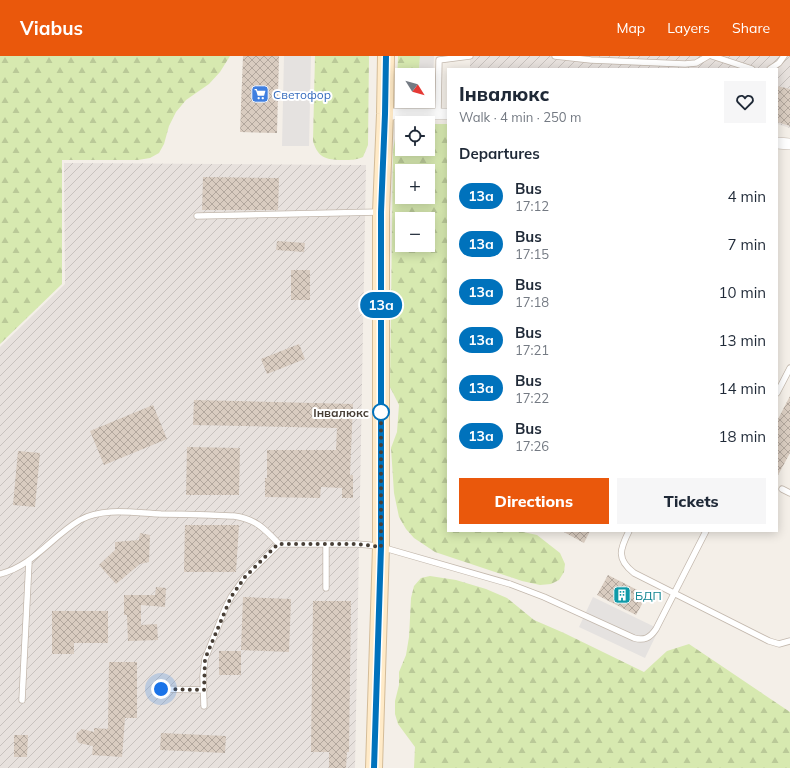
<!DOCTYPE html>
<html lang="en">
<head>
<meta charset="utf-8">
<style>
  body { margin:0; font-family:Mulish,sans-serif; background:#f6f6f7; color:#1f2937; height:100vh; display:flex; flex-direction:column; font-size:15px; white-space:nowrap }
  * { box-sizing:border-box; margin:0 }
  p { font-size:13px; color:#747a83 }
  .icon { flex:none; width:22px; height:22px; fill:none; stroke:currentColor; stroke-width:2; stroke-linecap:round; stroke-linejoin:round }
  .map { position:relative; flex:1; overflow:hidden }
  .drawer { position:absolute; left:447px; top:12px; width:331px; height:464px; display:flex; flex-direction:column; background:#fff; border-radius:0px; box-shadow:0 2px 10px #0003 }
  .drawer>* { flex:none }
  .badge { padding:0 8px; border-radius:13px; font-size:14px; line-height:26px }
  .needle { width:26px; rotate:127deg }
  .buttons { position:absolute; left:395px; top:12px; display:grid; gap:8px }
  .buttons a { display:grid; place-items:center; width:40px; height:40px; border-radius:0px; background:#fff; box-shadow:0 2px 10px #0003; font-size:20px }
  .you { position:absolute; width:20px; height:20px; margin:-10px; border:3px solid #fff; border-radius:50%; background:#1a73e8; box-shadow:0 0 0 6px #1a73e833 }
  .map>.badge { position:absolute; translate:-50% -50%; box-shadow:0 0 0 2px #fff }
  h2 { padding:0 12px; font-size:15px; line-height:36px }
  .round { display:grid; place-items:center; flex:none; width:42px; height:42px; border-radius:0px; background:#f6f6f7 }
  .head { display:flex; align-items:center; justify-content:space-between; height:68px; padding:0 12px }
  h1 { font-size:19px; font-weight:800; line-height:30px }
  .primary-button { display:flex; gap:8px; margin-top:auto; padding:8px 12px }
  .primary-button a { flex:1; height:46px; border-radius:0px; background:#ea580c; color:#fff; font-size:16px; font-weight:800; line-height:46px; text-align:center }
  .primary-button a+a { background:#f6f6f7; color:#1f2937 }
  ul { padding:0; list-style:none }
  li { display:flex; align-items:center; gap:12px; height:48px; padding:0 12px }
  li div { flex:1 }
  li b { display:block; font-size:15px }
  li em { font-style:normal }
  li .badge { min-width:44px; font-weight:700; text-align:center }
  header { display:flex; align-items:center; gap:24px; box-sizing:border-box; height:56px; padding:0 20px; background:#ea580c; color:#fff }
  header strong { font-size:19px }
  nav { display:flex; gap:22px; margin-inline-start:auto; font-size:14px }
  .map>svg:first-child { display:block }
  .industrial { fill:url(#industrial-furrows) }
  .forest { fill:url(#forest-firs); fill-rule:evenodd }
  .parking { fill:#e5e2e0 }
  .building { fill:url(#building-cross-hatch) }
  .lines { fill:none; stroke-linecap:round; stroke-linejoin:round }
  .lane-casing { stroke:#c3b8ad; stroke-width:7 }
  .street-casing { stroke:#c3b8ad; stroke-width:12 }
  .secondary-casing { stroke:#d4bc98; stroke-width:18 }
  .lane { stroke:#fff; stroke-width:5.5 }
  .street { stroke:#fff; stroke-width:11 }
  .secondary { stroke:#ffeac7; stroke-width:16 }
  .line-casing { stroke:#fff; stroke-width:9 }
  .line { stroke:#0072bc; stroke-width:6 }
  .walk { stroke:#483f36; stroke-width:4; stroke-dasharray:0 7.2 }
  .stop-dot { fill:#fff; stroke:#0072bc; stroke-width:2 }
  .labels { text-anchor:middle; dominant-baseline:central; stroke-width:4; stroke-linejoin:round; paint-order:stroke }
  .shop-label { font-size:12px; fill:#366cbe; stroke:#fff; text-anchor:start }
  .stop-label { font-size:12px; font-weight:bold; fill:#483f36; stroke:#fff; text-anchor:end }
  .culture-label { font-size:12px; fill:#0d838f; stroke:#fff; text-anchor:start }
</style>
</head>
<body>
<header>
<strong>Viabus</strong>
<nav><a>Map</a><a>Layers</a><a>Share</a></nav>
</header>
<div class="map">
<svg width="790" height="712" viewBox="0 0 790 712">
  <defs>
    <pattern id="industrial-furrows" width="10" height="10" patternUnits="userSpaceOnUse"><rect width="10" height="10" fill="#e7e1dd"/><path d="M-1 1l2-2M0 10L10 0M9 11l2-2" fill="none" stroke="#c8c2be"/></pattern>
    <pattern id="forest-firs" width="22" height="20" patternUnits="userSpaceOnUse"><rect width="22" height="20" fill="#d7e9b0"/><path d="M5 1l3.5 6h-7zM16 11l3.5 6h-7z" fill="#bac998"/></pattern>
    <pattern id="building-cross-hatch" width="8" height="8" patternUnits="userSpaceOnUse"><rect width="8" height="8" fill="#d9ccc0"/><path d="M0 0l8 8M0 8l8-8" fill="none" stroke="#b2a79d"/></pattern>
  </defs>
  <rect width="100%" height="100%" fill="#f4efe8"/>
  <!-- industrial -->
  <path class="industrial" d="M470 0H790V72L777 68V13H470Z
    M64 107 366 109 355 712H0V291L65 228Z"/>
  <!-- forest -->
  <path class="forest" d="M0 0H230L220 16 209 28 186 44 176 56 169 70 164 88 159 97 150 102 138 104H62V228L0 288Z
    M315 0H369L368 89 363 101C356 104 351 104 344 104 328 104 318 103 313 85Z
    M398 0H420L419 19H402V40C395 28 398 13 398 0Z
    M428 68H448V475H500L523 476 537 479 560 497 565 508 564 516 559 524 551 528 540 529 522 525 435 496 414 482 406 473 399 461 394 437 391 392 397 376 399 349 390 331 393 94 395 83 402 73V93H428ZM402 115H428V141H402ZM402 163H428V189H402Z
    M430 520 456 524 486 533 507 542 534 564 564 577 644 616 667 595 689 588 790 656V712H414L415 691 398 668 395 658V645L399 629V616L406 599 409 581 411 542 414 530 421 522Z"/>
  <!-- parking -->
  <path class="parking" d="M284 0H311L309 90H282Z
    M420 0H434L433 25H428V19H419Z
    M593 541 659 573 645 602 579 571Z"/>
  <!-- building -->
  <path class="building" d="M243 0H279L277 77 240 76Z
    M777 30 790 33V70L777 66Z
    M203 121 279 122 278 154H202Z
    M277 185 305 187 304 196 276 194Z
    M291 214H310V244H291Z
    M299 288 305 303 267 318 261 303Z
    M790 340V397L777 421V365Z
    M194 344 353 348 350 419H353V442H342V432L321 431 320 442 265 441V422H267V394H336L337 372 193 369Z
    M153 349 167 383 104 409 90 375Z
    M187 391 240 392 239 439H186Z
    M18 395 40 397 35 451 13 449Z
    M185 469H239L236 516H184Z
    M562 475H590L584 487Z
    M140 477 150 479 149 506 140 508 116 528 99 509 115 494V486L139 484Z
    M608 519 647 539 636 559 597 539Z
    M156 531 166 532 165 551 141 549V569L157 568 158 584 128 585 127 559H124V539H155Z
    M243 541 291 543 289 596 241 594Z
    M313 545H351L349 696H347L346 712H329V696H311Z
    M52 555H108V587H74V598H52Z
    M219 595H241V619H219Z
    M109 606H137V662H125L122 701 92 699 93 690 79 687 76 682 77 677 82 673 94 676V672L108 673Z
    M161 677 226 680 225 697 160 694Z
    M14 679H28L27 701H14Z"/>
  <g class="lines">
    <defs>
      <path id="lane" d="M555 0 591 4 685 8 696 7 708 0
        M712 0 752 13
        M770 13 779 7 784 0
        M438 58 439 4 470 0
        M197 160 379 156
        M777 337 790 312
        M782 433 790 437
        M629 475C620 493 616 503 634 517L769 585 779 588 790 585
        M326 488V532
        M0 518C33 510 51 481 80 464 103 451 135 457 161 458 185 458 209 459 234 460 255 463 264 472 279 488H357L369 489 381 491 510 528 544 541 634 582C644 585 650 582 656 573L706 475
        M161 633 204 634
        M22 644 29 505
        M204 650 203 620 205 603 225 553 231 541 245 521 279 488"/>
      <path id="street" d="M385 58H448
        M777 87 790 88"/>
      <path id="secondary" d="M374 712 381 491V156L385 58 386 0"/>
    </defs>
    <!-- lane casing -->
    <use href="#lane" class="lane-casing"/>
    <!-- street casing -->
    <use href="#street" class="street-casing"/>
    <!-- secondary casing -->
    <use href="#secondary" class="secondary-casing"/>
    <!-- lane -->
    <use href="#lane" class="lane"/>
    <!-- street -->
    <use href="#street" class="street"/>
    <!-- secondary -->
    <use href="#secondary" class="secondary"/>
  </g>
  <g class="lines">
    <defs>
      <path id="line" d="M374 712 381 491V156L385 58 386 0"/>
    </defs>
    <!-- line casing -->
    <use href="#line" class="line-casing"/>
    <!-- line -->
    <use href="#line" class="line"/>
    <!-- walk -->
    <path class="walk" d="M161 633 204 634 205 603 231 541 245 521 278 488H357L381 491V354V356"/>
  </g>
  <!-- icons -->
  <defs>
    <symbol id="supermarket-square" viewBox="-11 -11 22 22"><rect x="-9" y="-9" width="18" height="18" rx="4" fill="#3f7fe0" stroke="#fff"/><path d="M-6-5.5h2.5l.6 2H6L4.5 2H-2.5L-4.4-4H-6ZM-1.5 3.2a1.3 1.3 0 1 0 .1 0ZM3 3.2a1.3 1.3 0 1 0 .1 0Z" fill="#fff"/></symbol>
    <symbol id="building-square" viewBox="-11 -11 22 22"><rect x="-9" y="-9" width="18" height="18" rx="4" fill="#0f9aa8" stroke="#fff"/><path d="M-4-6H4V6H1V3H-1V6H-4ZM-2.5-4.3h1.7v1.8h-1.7ZM.8-4.3h1.7v1.8H.8ZM-2.5-1h1.7V.8h-1.7ZM.8-1h1.7V.8H.8Z" fill="#fff"/></symbol>
  </defs>
  <g fill-rule="evenodd">
    <use href="#supermarket-square" x="250" y="28" width="20" height="20"/>
    <use href="#building-square" x="612" y="529" width="20" height="20"/>
  </g>
  <!-- markers -->
  <circle class="stop-dot" cx="381" cy="356" r="8"/>
  <g class="labels">
    <!-- shop labels -->
    <g class="shop-label">
      <text x="273" y="38">Светофор</text>
    </g>
    <!-- stop labels -->
    <g class="stop-label">
      <text x="369" y="356">Інвалюкс</text>
    </g>
    <!-- culture labels -->
    <g class="culture-label">
      <text x="635" y="539">БДП</text>
    </g>
  </g>
</svg>
<div class="buttons">
<a><svg class="needle" viewBox="-14 -14 28 28"><path d="M0-13l5 13h-10z" fill="#e53935"/><path d="M0 13l5-13h-10z" fill="#747a83"/></svg></a>
<a><svg class="icon" aria-label="locate" viewBox="0 0 24 24"><circle cx="12" cy="12" r="6"/><path d="M12 2v4M12 18v4M2 12h4M18 12h4"/></svg></a>
<a>+</a>
<a>−</a>
</div>
<div class="you" style="left:161px;top:633px"></div>
<b class="badge" style="left:381px;top:249px;background:#0072bc;color:#fff">13а</b>
<section class="drawer">
<div class="head"><div><h1>Інвалюкс</h1><p>Walk · 4 min · 250 m</p></div><a class="round"><svg class="icon" aria-label="heart" viewBox="0 0 24 24"><path d="M12 20l-8-8c-3-5 5-10 8-4 3-6 11-1 8 4z"/></svg></a></div>
<h2>Departures</h2>
<ul>
<li><span class="badge" style="background:#0072bc;color:#fff">13а</span><div><b>Bus</b><p>17:12</p></div><em>4 min</em></li>
<li><span class="badge" style="background:#0072bc;color:#fff">13а</span><div><b>Bus</b><p>17:15</p></div><em>7 min</em></li>
<li><span class="badge" style="background:#0072bc;color:#fff">13а</span><div><b>Bus</b><p>17:18</p></div><em>10 min</em></li>
<li><span class="badge" style="background:#0072bc;color:#fff">13а</span><div><b>Bus</b><p>17:21</p></div><em>13 min</em></li>
<li><span class="badge" style="background:#0072bc;color:#fff">13а</span><div><b>Bus</b><p>17:22</p></div><em>14 min</em></li>
<li><span class="badge" style="background:#0072bc;color:#fff">13а</span><div><b>Bus</b><p>17:26</p></div><em>18 min</em></li>
</ul>
<div class="primary-button"><a>Directions</a><a>Tickets</a></div>
</section>
</div>
</body>
</html>
